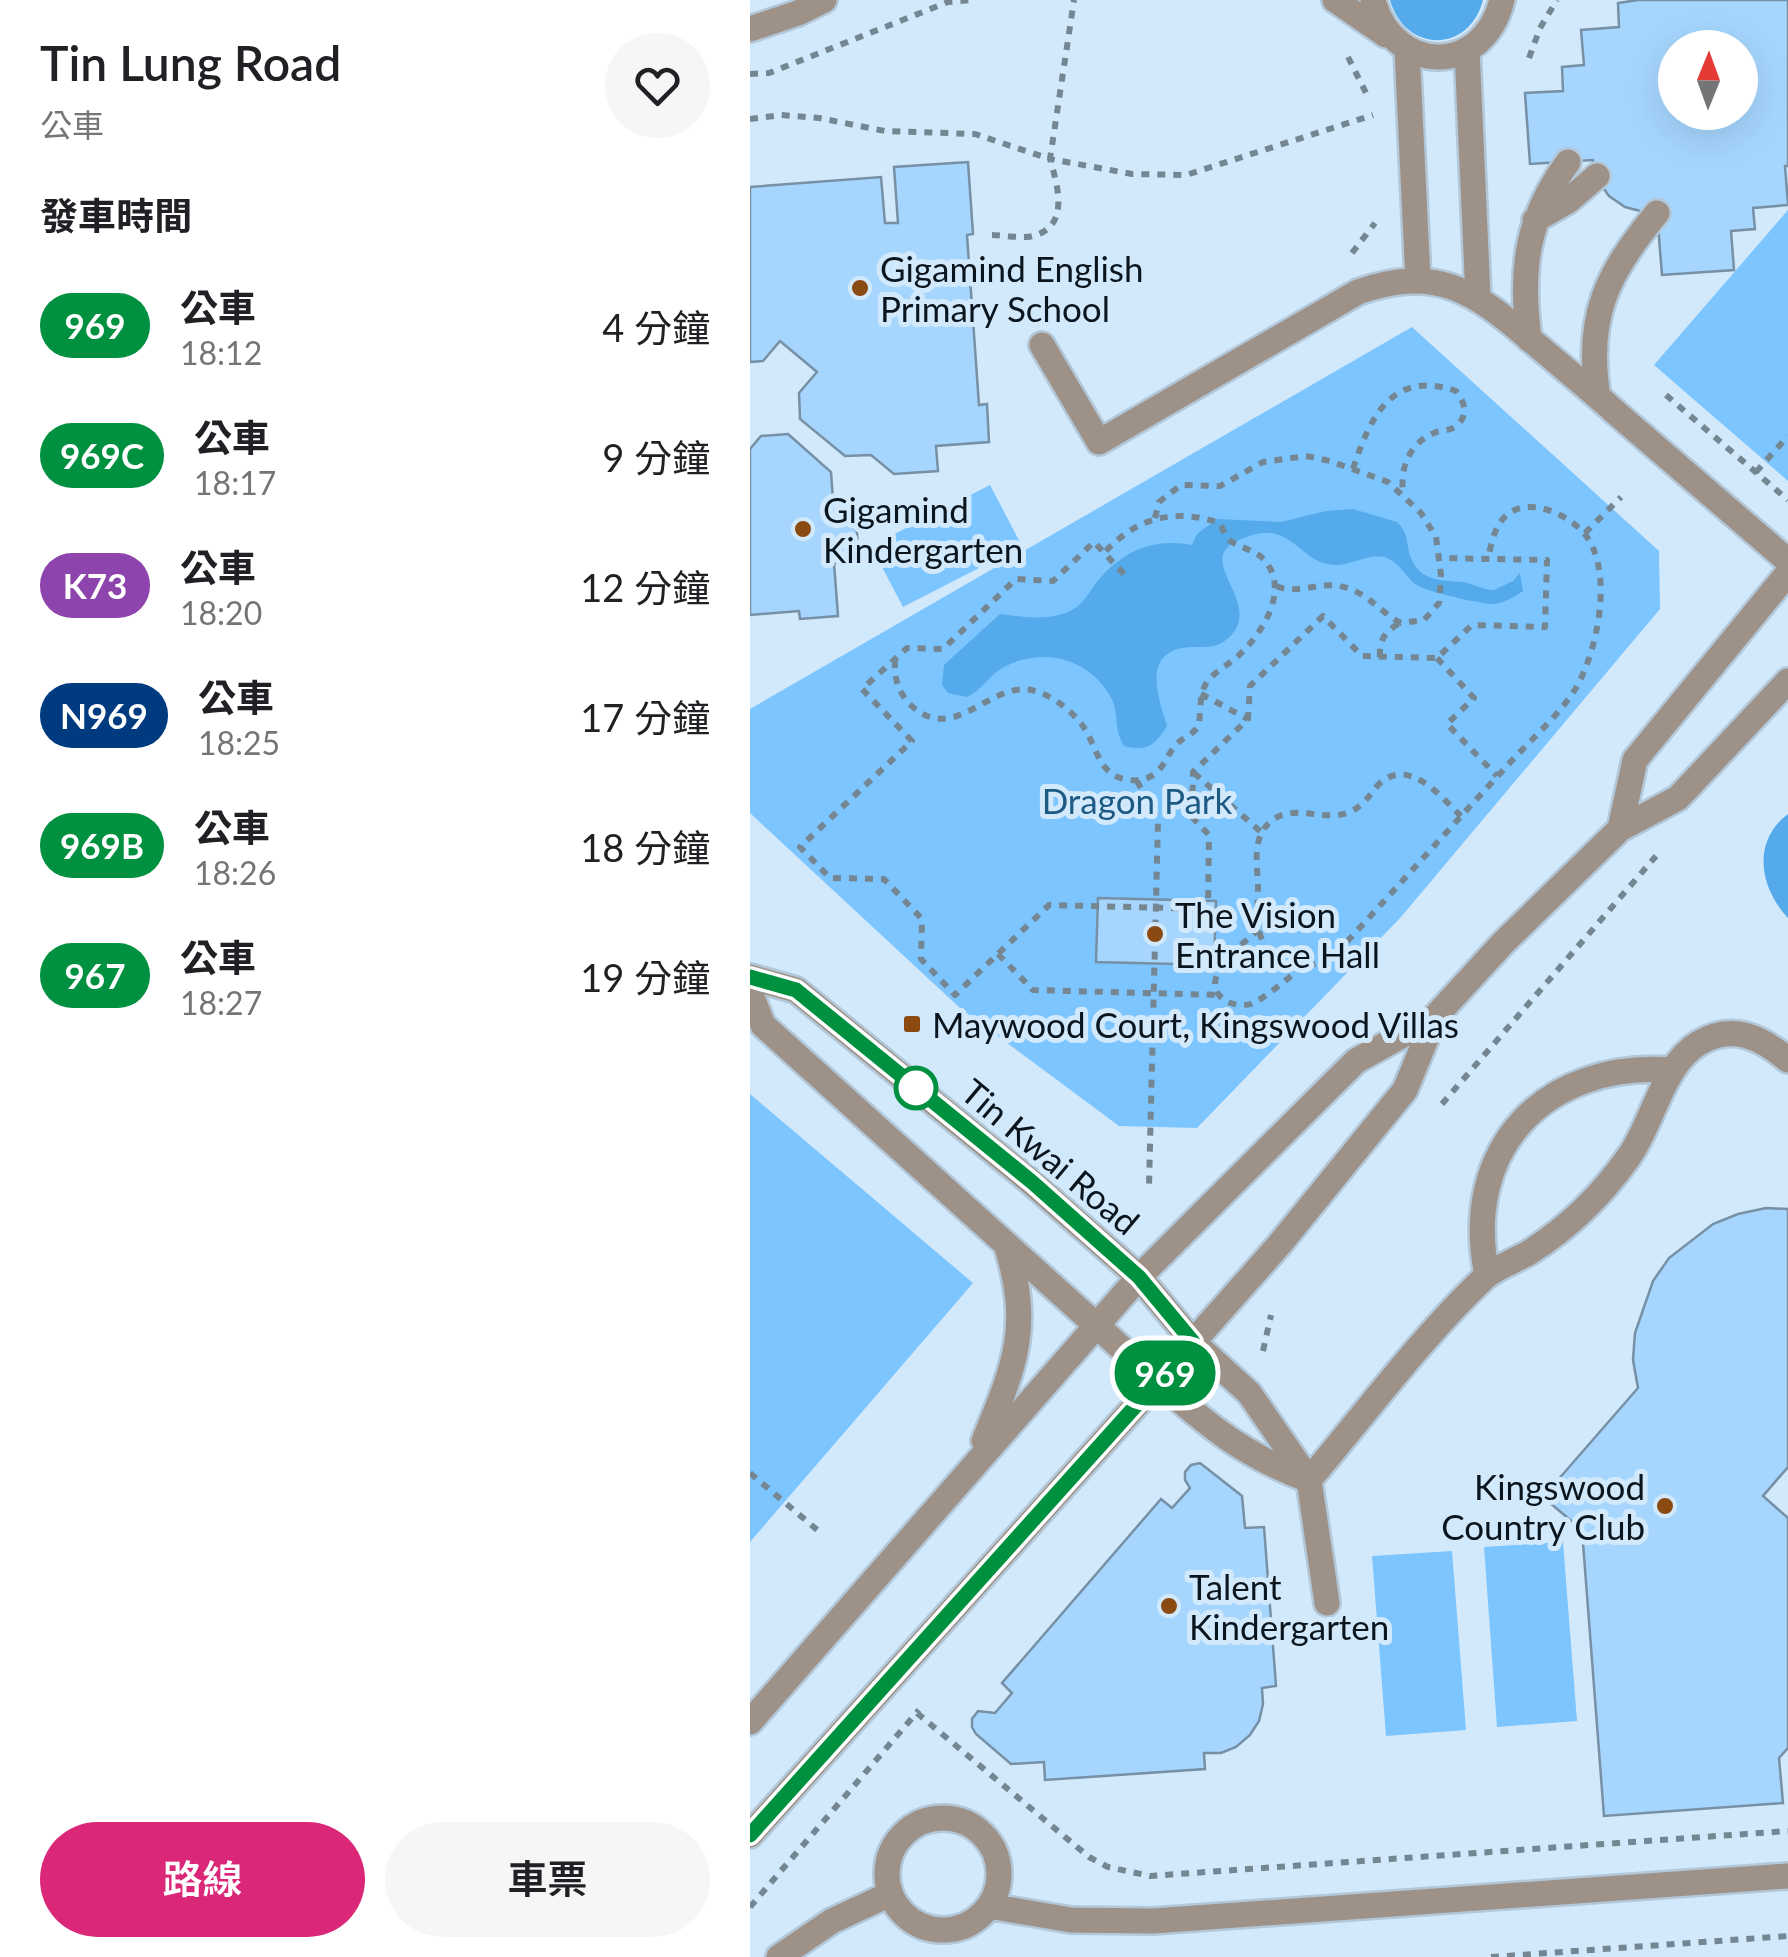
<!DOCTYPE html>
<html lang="zh-TW">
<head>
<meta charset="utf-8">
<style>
  body { margin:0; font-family:Lato,"Noto Sans TC",sans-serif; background:#f6f6f6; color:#202124; height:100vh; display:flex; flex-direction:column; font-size:38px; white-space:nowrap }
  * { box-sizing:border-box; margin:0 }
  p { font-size:32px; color:#757577 }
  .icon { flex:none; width:55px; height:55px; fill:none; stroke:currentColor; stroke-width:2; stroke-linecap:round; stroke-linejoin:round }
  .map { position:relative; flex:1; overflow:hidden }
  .drawer { display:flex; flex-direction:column; background:#fff; width:750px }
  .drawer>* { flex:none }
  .badge { padding:0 20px; border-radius:32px; font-size:35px; line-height:65px }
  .needle { width:65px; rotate:1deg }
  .fabs { position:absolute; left:908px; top:30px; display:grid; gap:20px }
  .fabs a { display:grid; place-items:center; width:100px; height:100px; border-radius:50%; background:#fff; box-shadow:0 10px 40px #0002; font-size:50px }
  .map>.badge { position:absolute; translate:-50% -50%; box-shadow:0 0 0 5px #fff }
  h2 { padding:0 40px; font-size:38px; line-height:90px }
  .round { display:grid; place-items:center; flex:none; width:105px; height:105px; border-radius:52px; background:#f6f6f6 }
  .summary { display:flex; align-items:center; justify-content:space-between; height:170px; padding:0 40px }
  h1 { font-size:48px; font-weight:600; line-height:75px }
  .cta { display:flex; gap:20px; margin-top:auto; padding:20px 40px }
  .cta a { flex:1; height:115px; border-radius:60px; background:#db2777; color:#fff; font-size:40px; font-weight:600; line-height:115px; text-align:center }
  .cta a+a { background:#f6f6f6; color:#202124 }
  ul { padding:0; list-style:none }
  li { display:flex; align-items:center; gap:30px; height:130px; padding:0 40px }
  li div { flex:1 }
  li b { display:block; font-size:38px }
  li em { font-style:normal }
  li .badge { min-width:110px; font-weight:700; text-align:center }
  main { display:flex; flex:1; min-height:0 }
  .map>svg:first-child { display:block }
  .green { fill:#7dc5fe }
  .water { fill:#54aaea }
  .building { fill:#a6d6fe; stroke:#7690a6; stroke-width:2.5; fill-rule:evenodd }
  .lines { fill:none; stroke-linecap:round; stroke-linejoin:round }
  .service-casing { stroke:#b2c7d8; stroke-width:30 }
  .minor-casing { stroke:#b2c7d8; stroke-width:30 }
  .tertiary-casing { stroke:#b2c7d8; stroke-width:30 }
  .path { stroke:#758693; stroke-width:6; stroke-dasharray:8 8; stroke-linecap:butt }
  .service { stroke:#9e9188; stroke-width:25 }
  .minor { stroke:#9e9188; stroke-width:25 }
  .tertiary { stroke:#9e9188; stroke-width:25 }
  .line-casing { stroke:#fff; stroke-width:22 }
  .line { stroke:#009140; stroke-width:15 }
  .poi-dot { fill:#8a4a12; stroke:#d2e9fc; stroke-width:4 }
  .stop-dot { fill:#fff; stroke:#009140; stroke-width:5 }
  .labels { text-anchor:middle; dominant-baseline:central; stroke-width:10; stroke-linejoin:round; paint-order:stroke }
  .poi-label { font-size:35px; fill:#0b151d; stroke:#d2e9fc; text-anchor:start }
  .park-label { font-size:35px; fill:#1c5a84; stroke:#d2e9fc }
  .street-label { font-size:35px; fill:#0b151d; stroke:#d2e9fc }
</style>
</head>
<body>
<main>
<section class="drawer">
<div class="summary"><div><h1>Tin Lung Road</h1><p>公車</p></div><a class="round"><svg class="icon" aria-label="heart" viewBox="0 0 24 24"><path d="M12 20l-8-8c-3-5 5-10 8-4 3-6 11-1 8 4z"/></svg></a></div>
<h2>發車時間</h2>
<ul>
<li><span class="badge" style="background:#009140;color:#fff">969</span><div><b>公車</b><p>18:12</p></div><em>4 分鐘</em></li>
<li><span class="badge" style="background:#009140;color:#fff">969C</span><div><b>公車</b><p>18:17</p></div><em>9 分鐘</em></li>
<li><span class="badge" style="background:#8e44ad;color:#fff">K73</span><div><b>公車</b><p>18:20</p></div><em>12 分鐘</em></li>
<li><span class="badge" style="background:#003b80;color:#fff">N969</span><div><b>公車</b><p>18:25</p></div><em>17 分鐘</em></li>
<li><span class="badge" style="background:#009140;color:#fff">969B</span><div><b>公車</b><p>18:26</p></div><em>18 分鐘</em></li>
<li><span class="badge" style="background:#009140;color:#fff">967</span><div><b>公車</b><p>18:27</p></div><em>19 分鐘</em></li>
</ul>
<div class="cta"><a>路線</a><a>車票</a></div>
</section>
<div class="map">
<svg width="1038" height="1957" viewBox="0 0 1038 1957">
  <rect width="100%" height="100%" fill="#d2e9fc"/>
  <!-- green -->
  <path class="green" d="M1038 210V481L904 365Z
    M662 327 909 551 910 609 651 917 447 1128 369 1126 210 1008 0 813V709Z
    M240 485 272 546 153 607 121 546Z
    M0 1094 223 1283 0 1542Z
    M813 1542 827 1721 747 1727 734 1547Z
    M702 1551 716 1730 636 1736 622 1556Z"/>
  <!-- water -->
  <path class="water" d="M640 0H733C719 54 655 53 640 0Z
    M603 509 647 522C660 534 655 545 662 560 672 582 692 580 712 582 723 583 732 590 744 590L763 581 770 573 773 591C764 597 756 602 745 604 734 605 673 591 665 584 654 575 650 563 637 558 618 552 603 566 584 565 546 563 542 514 487 541 442 562 519 605 476 640 462 651 448 645 432 648 392 656 409 700 417 726 405 745 397 752 374 746 362 726 371 713 359 694 337 657 290 647 254 667 239 675 232 690 217 697L198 693 192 685 194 665 250 614C274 617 298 621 320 611 336 603 340 589 351 577 376 549 407 538 442 545L447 534 467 519 531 522 576 511Z
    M1038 814V918C1010 888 1001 842 1038 814Z"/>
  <!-- building -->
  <path class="building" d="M888 0H1038V166H1035L1038 205 1003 208 1005 229 981 231 984 270 912 275 907 212H894L875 207 859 196 847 179 843 160 780 164 775 93 813 91 812 67 834 65 831 30 869 27 868 3ZM925 48H990V112H925Z
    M218 162 223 234 217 235 229 405 237 404 239 442 186 446 188 471 144 474 121 455 95 456 50 419 49 393 67 372 30 341 13 361 0 362V187L131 177 135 223H148L144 167Z
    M38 434 81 472 83 499 106 518 109 561 84 563 88 616 50 619 49 611 0 615V449L11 436Z
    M348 898 466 901 464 965 346 962Z
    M1016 1208 1038 1209V1467L1013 1496 1038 1518V1748L1029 1758 1033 1803 854 1816 832 1530 793 1497 888 1388 883 1360 885 1333 903 1281 919 1258 963 1224 988 1214Z
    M450 1463 492 1496 495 1528 514 1527 526 1686 512 1688 513 1704 509 1721 500 1735 486 1747 471 1753H454L455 1769 295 1780 294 1762 261 1764 226 1734 222 1727V1719L228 1711 245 1713 262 1693 252 1683 411 1499 422 1508 440 1488 435 1480V1472L441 1465Z"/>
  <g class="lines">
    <defs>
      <path id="service" d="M585 0 636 35
        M623 0C643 75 733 77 752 0
        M0 29 48 13 74 0
        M657 50 668 280
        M717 50 728 297
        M785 220 818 201 847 176
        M779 339C770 270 776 219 818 162
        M292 345 349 442 608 292C687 265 723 290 782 341 809 364 837 387 864 411
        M848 397C835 317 857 273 907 213
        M737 1275C711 1148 795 1061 922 1070
        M443 1342 499 1393 559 1480 577 1603
        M408 1381C458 1426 495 1456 559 1480
        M559 1480C616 1413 670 1339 734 1278 746 1267 765 1261 780 1252 819 1227 851 1196 878 1158 903 1124 912 1065 949 1043 982 1023 1011 1037 1038 1060
        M137 1874a56 56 0 1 1 112 0a56 56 0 1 1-112 0Z
        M239 1906 321 1920 403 1921 1038 1876
        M29 1957 82 1921 140 1894"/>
      <path id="minor" d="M864 411 1038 561
        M870 829 885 760 1038 573
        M389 1277 606 1061 685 1017 753 943 870 829 928 798 1038 681
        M443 1342 529 1245 655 1090 685 1017"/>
      <path id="tertiary" d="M0 977 46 990 281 1182 389 1277 443 1342 0 1835
        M0 992 13 1025 408 1381
        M234 1441C265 1365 282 1327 256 1244
        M0 1722 389 1277"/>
    </defs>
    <!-- service casing -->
    <use href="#service" class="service-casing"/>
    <!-- minor casing -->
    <use href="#minor" class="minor-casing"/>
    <!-- tertiary casing -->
    <use href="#tertiary" class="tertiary-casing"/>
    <!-- path -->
    <path class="path" d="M598 57 619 99
      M779 58 790 28 807 0
      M0 74 19 73 198 2 223 0
      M0 119 31 115 69 118 135 131 225 134 300 159 324 0
      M242 235C254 235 272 239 283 236 321 226 307 184 300 159L382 174 436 175 623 115
      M602 253 625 223
      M916 395 1038 500
      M603 469C620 417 642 369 706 391 715 402 719 416 706 426 699 432 692 429 684 433 660 443 650 467 653 491
      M1006 472 1038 436
      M405 518 409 502 431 485 470 486 513 462 556 456 580 461 638 482 671 513 686 537 691 575 689 603 674 620 651 623C628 611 617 591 589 586 567 582 547 595 526 586
      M835 533 871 497
      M374 574 344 542 303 581 266 579 193 649 157 648 112 689 162 741 50 847 80 878 134 879 172 919 171 959 205 995 299 905 458 909 459 835 442 817 443 772 498 719 500 686 573 616 612 656 687 658 722 625 795 627 797 560 689 558
      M630 657C629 640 635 631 650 623
      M687 658 724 698 697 724 747 776
      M145 660C144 680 149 695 164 708 209 745 244 673 291 693 304 698 319 709 328 720 348 741 345 777 380 780 390 781 400 779 408 771 415 764 418 754 425 746 431 738 441 736 448 727 452 711 448 695 457 682 465 671 477 666 487 657 509 637 536 598 520 568 510 550 497 551 482 542 476 539 473 529 470 523 424 508 387 517 354 553
      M451 694 498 719
      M444 773 511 832
      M387 781 408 820 399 1186
      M711 816C691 797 659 756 629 784 620 794 615 804 602 811 576 824 545 802 521 821 502 837 507 863 508 885 508 900 506 917 509 931 518 966 554 973 582 958 641 894 698 830 757 766 778 742 812 713 827 686 849 647 866 561 829 528 806 507 762 493 746 530 742 539 740 550 738 559
      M509 929C493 944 441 982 478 1002 485 1005 495 1006 501 1004 519 996 537 978 553 967
      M248 954 283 990 471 995
      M692 1104 906 856
      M513 1351 521 1315
      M0 1473 72 1534
      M167 1713 339 1857 358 1867 400 1876 1038 1831
      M0 1907 169 1710
      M741 1957 1038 1936"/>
    <!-- service -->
    <use href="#service" class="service"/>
    <!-- minor -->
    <use href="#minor" class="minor"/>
    <!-- tertiary -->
    <use href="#tertiary" class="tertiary"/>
  </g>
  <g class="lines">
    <defs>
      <path id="line" d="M0 977 46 990 282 1182 389 1277 443 1342 0 1835"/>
    </defs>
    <!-- line casing -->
    <use href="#line" class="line-casing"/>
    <!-- line -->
    <use href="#line" class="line"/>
  </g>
  <!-- markers -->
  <g class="poi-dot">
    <circle cx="110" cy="288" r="10"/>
    <circle cx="53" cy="529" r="10"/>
    <circle cx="405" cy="934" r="10"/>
    <rect x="152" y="1014" width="20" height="20" rx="5"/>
    <circle cx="915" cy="1506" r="10"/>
    <circle cx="419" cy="1606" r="10"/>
  </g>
  <circle class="stop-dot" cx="166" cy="1088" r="20"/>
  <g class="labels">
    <!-- poi labels -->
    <g class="poi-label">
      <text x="130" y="268">Gigamind English<tspan x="130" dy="40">Primary School</tspan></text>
      <text x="73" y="509">Gigamind<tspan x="73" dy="40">Kindergarten</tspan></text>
      <text x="425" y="914">The Vision<tspan x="425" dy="40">Entrance Hall</tspan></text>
      <text x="182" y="1024">Maywood Court, Kingswood Villas</text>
      <text x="895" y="1486" text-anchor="end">Kingswood<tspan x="895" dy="40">Country Club</tspan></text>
      <text x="439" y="1586">Talent<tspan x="439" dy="40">Kindergarten</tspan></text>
    </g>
    <!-- park labels -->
    <g class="park-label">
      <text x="387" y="800">Dragon Park</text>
    </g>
    <!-- street labels -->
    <g class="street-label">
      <text transform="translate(301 1156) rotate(40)">Tin Kwai Road</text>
    </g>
  </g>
</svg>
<div class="fabs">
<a><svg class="needle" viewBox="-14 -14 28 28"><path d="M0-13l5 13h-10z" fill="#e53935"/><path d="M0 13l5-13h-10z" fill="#757577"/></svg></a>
</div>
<b class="badge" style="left:415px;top:1373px;background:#009140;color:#fff">969</b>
</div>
</main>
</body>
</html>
